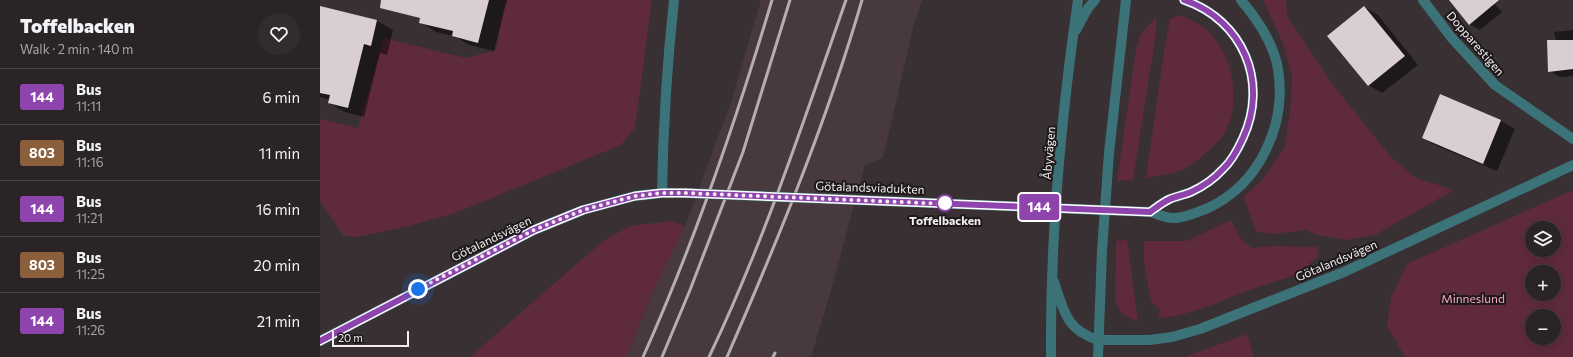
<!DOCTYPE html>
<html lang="en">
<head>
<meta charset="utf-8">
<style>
  body { margin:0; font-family:Commissioner,sans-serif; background:#322c2e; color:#f1f3f6; height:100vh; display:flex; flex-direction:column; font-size:15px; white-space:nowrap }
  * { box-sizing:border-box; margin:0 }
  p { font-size:13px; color:#a5a4a7 }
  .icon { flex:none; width:22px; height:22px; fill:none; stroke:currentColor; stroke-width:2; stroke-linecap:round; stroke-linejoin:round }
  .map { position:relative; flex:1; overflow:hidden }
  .drawer { display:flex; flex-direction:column; background:#2a2426; width:320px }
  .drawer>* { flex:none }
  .badge { padding:0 8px; border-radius:3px; font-size:14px; line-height:26px }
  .fabs { position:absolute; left:1205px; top:221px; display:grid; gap:8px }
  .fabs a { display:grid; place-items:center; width:36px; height:36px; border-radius:50%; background:#2a2426; box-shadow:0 2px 10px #0003,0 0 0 1px #464143; font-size:20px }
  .scale { position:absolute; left:12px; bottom:10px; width:77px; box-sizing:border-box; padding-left:4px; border:2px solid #f2edef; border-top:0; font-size:11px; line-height:14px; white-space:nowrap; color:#f2edef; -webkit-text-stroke:3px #1d191a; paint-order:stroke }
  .you { position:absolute; width:20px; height:20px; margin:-10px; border:3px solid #fff; border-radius:50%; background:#1a73e8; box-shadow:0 0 0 6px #1a73e833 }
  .map>.badge { position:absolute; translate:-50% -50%; box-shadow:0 0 0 2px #fff }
  .round { display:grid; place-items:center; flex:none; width:42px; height:42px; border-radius:21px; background:#322c2e }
  .summary { display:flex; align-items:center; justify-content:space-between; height:68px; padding:0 20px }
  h1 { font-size:19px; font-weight:800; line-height:30px }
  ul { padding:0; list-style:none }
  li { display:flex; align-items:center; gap:12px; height:56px; padding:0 20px; border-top:1px solid #464143 }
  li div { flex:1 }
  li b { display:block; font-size:15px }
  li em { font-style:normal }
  li .badge { min-width:44px; font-weight:700; text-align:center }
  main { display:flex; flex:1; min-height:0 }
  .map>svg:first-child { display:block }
  .built { fill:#47393d }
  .green { fill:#5f2a3d; fill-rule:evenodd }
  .shadow { fill:#0007; fill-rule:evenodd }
  .building { fill:#d9cfd2 }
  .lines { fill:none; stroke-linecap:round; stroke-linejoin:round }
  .minor { stroke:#3c7379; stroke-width:10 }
  .tertiary { stroke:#3c7379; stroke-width:10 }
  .rail { stroke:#b4aeb0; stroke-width:3 }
  .minor-bridge { stroke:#3c7379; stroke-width:10 }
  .line-casing { stroke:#fff; stroke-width:9 }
  .line { stroke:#8e44ad; stroke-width:6 }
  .walk { stroke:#f2edef; stroke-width:4; stroke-dasharray:0 7.2 }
  .stop-dot { fill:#fff; stroke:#8e44ad; stroke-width:2 }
  .labels { text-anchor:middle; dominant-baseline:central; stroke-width:4; stroke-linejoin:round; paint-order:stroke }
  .street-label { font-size:12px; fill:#f2edef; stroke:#1d191a }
  .stop-label { font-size:12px; font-weight:bold; fill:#f2edef; stroke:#1d191a }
  .park-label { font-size:12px; fill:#f6a8c1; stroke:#1d191a }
</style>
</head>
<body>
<main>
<section class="drawer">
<div class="summary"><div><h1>Toffelbacken</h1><p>Walk · 2 min · 140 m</p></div><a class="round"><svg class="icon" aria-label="heart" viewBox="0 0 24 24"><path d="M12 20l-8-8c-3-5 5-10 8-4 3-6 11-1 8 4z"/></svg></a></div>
<ul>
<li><span class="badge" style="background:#8e44ad;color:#fff">144</span><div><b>Bus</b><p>11:11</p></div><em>6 min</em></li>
<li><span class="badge" style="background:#8b5e3c;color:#fff">803</span><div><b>Bus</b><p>11:16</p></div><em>11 min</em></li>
<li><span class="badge" style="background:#8e44ad;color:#fff">144</span><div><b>Bus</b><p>11:21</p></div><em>16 min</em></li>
<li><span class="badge" style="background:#8b5e3c;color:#fff">803</span><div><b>Bus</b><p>11:25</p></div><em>20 min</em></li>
<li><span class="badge" style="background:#8e44ad;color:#fff">144</span><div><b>Bus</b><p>11:26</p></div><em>21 min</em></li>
</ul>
</section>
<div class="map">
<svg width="1253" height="357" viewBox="0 0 1253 357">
  <rect width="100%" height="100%" fill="#383032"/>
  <!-- built -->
  <path class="built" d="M441 0H602L594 24 563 158 545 165 512 287 491 357H306L330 297 365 226 411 102Z"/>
  <!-- green -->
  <path class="green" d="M185 0H332L315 128 301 145 135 213 85 227 37 237 23 235 0 201V119L38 128 64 38 146 58 176 50Z
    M943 0H966L967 16 1014 86 1071 157 1096 178 1134 190 1055 235 1026 240 998 235 985 230 954 234 936 232 924 197 944 178 964 148 970 112 972 77 963 43Z
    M860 15C869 19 879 23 887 30 914 54 923 106 902 137 897 144 873 165 865 169 853 174 839 176 826 178L844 51 850 19Z
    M836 17V33L813 180 797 181 816 49 821 34Z
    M1253 190V357H1085L1067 326 1071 297 1087 264ZM1212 228H1234V250H1212ZM1212 272H1234V294H1212ZM1212 316H1234V338H1212Z
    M911 220 921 240 932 248 952 246 997 247 999 256 992 261 982 273 929 290 895 304 857 316 838 318 840 309 831 302 824 262V241H867Z
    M351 221 365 226 330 297 306 357H150L283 241 310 226Z
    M807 240 818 322 802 314 795 300 796 241Z
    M927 334 934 357H865Z"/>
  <!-- shadow -->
  <path class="shadow" d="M100 0H187L174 51 149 45 134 36 116 32 100 22 101 19 96 16ZM144 37 152 41H148Z
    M1131 0H1171L1182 12 1160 30 1149 24Z
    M0 7 57 21 73 30 67 55 60 53 44 117 25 112 9 103 10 100 0 97Z
    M1044 7 1058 15 1098 65 1062 93 1048 85Z
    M1253 30V76L1240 77 1229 71 1236 41 1234 32Z
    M1181 121 1195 129 1177 171 1117 146 1103 138Z"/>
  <!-- building -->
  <path class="building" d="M61 0H169L158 43 132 36 133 31 99 23 100 18 60 8Z
    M1129 0H1179L1149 25Z
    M0 6 57 20 51 46 44 44 28 108 8 103 10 95 0 93Z
    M1044 6 1085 56 1048 86 1007 36Z
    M1227 40H1253V69L1228 72Z
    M1120 94 1181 120 1163 164 1102 138Z"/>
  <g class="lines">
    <!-- minor -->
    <path class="minor" d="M1103 0 1131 37 1175 85 1253 139
      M342 193C343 129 347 64 354 0
      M830 212C838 214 848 219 856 218 867 217 878 212 888 208 940 184 967 124 958 69 954 44 937 19 921 0
      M830 212C837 207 843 202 850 199 857 196 864 195 871 192 882 187 895 178 903 169 912 161 918 149 923 138 949 82 923 20 864 0
      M778 340H830L852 337 880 329 1024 272 1253 165
      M0 341 214 230 263 210 315 196 342 193H365"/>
    <!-- tertiary -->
    <path class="tertiary" d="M756 30 768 8 775 0
      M734 282C744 311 746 330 778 340
      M731 357C730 239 741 117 758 0
      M778 357 782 251 789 153 806 0"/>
    <!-- rail -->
    <path class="rail" d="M323 357C375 241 416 121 452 0
      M342 357 370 290 423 152 470 0
      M389 357C444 242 484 120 526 0
      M407 357C457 242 507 121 542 0
      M453 357 455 353"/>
    <!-- minor-bridge -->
    <path class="minor-bridge" d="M365 193 830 212"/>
  </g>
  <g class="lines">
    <defs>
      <path id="line" d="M0 341 214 230 263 210 315 196 342 193H365L830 212C837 207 843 202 850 199 857 196 864 195 871 192 882 187 895 178 903 169 912 161 918 149 923 138 949 82 923 20 864 0"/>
    </defs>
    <!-- line casing -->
    <use href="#line" class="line-casing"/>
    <!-- line -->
    <use href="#line" class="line"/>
    <!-- walk -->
    <path class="walk" d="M98 289 214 230 263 210 315 196 342 193H365L628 204 625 203"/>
  </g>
  <!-- markers -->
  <circle class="stop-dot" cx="625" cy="203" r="8"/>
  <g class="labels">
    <!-- street labels -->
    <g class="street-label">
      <text transform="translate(1156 43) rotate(49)">Dopparestigen</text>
      <text transform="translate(728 153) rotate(-85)">Åbyvägen</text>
      <text transform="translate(550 187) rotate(2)">Götalandsviadukten</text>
      <text transform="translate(171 238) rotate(-26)">Götalandsvägen</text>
      <text transform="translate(1016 260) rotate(-23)">Götalandsvägen</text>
    </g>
    <!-- stop labels -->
    <g class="stop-label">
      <text x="625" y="220">Toffelbacken</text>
    </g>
    <!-- park labels -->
    <g class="park-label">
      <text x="1153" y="298">Minneslund</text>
    </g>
  </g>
</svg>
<div class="fabs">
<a><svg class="icon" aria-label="layers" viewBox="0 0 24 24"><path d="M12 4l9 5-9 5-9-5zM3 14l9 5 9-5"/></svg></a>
<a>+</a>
<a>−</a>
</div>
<div class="scale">20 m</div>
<div class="you" style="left:98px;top:289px"></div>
<b class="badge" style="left:719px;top:207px;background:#8e44ad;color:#fff">144</b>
</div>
</main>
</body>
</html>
